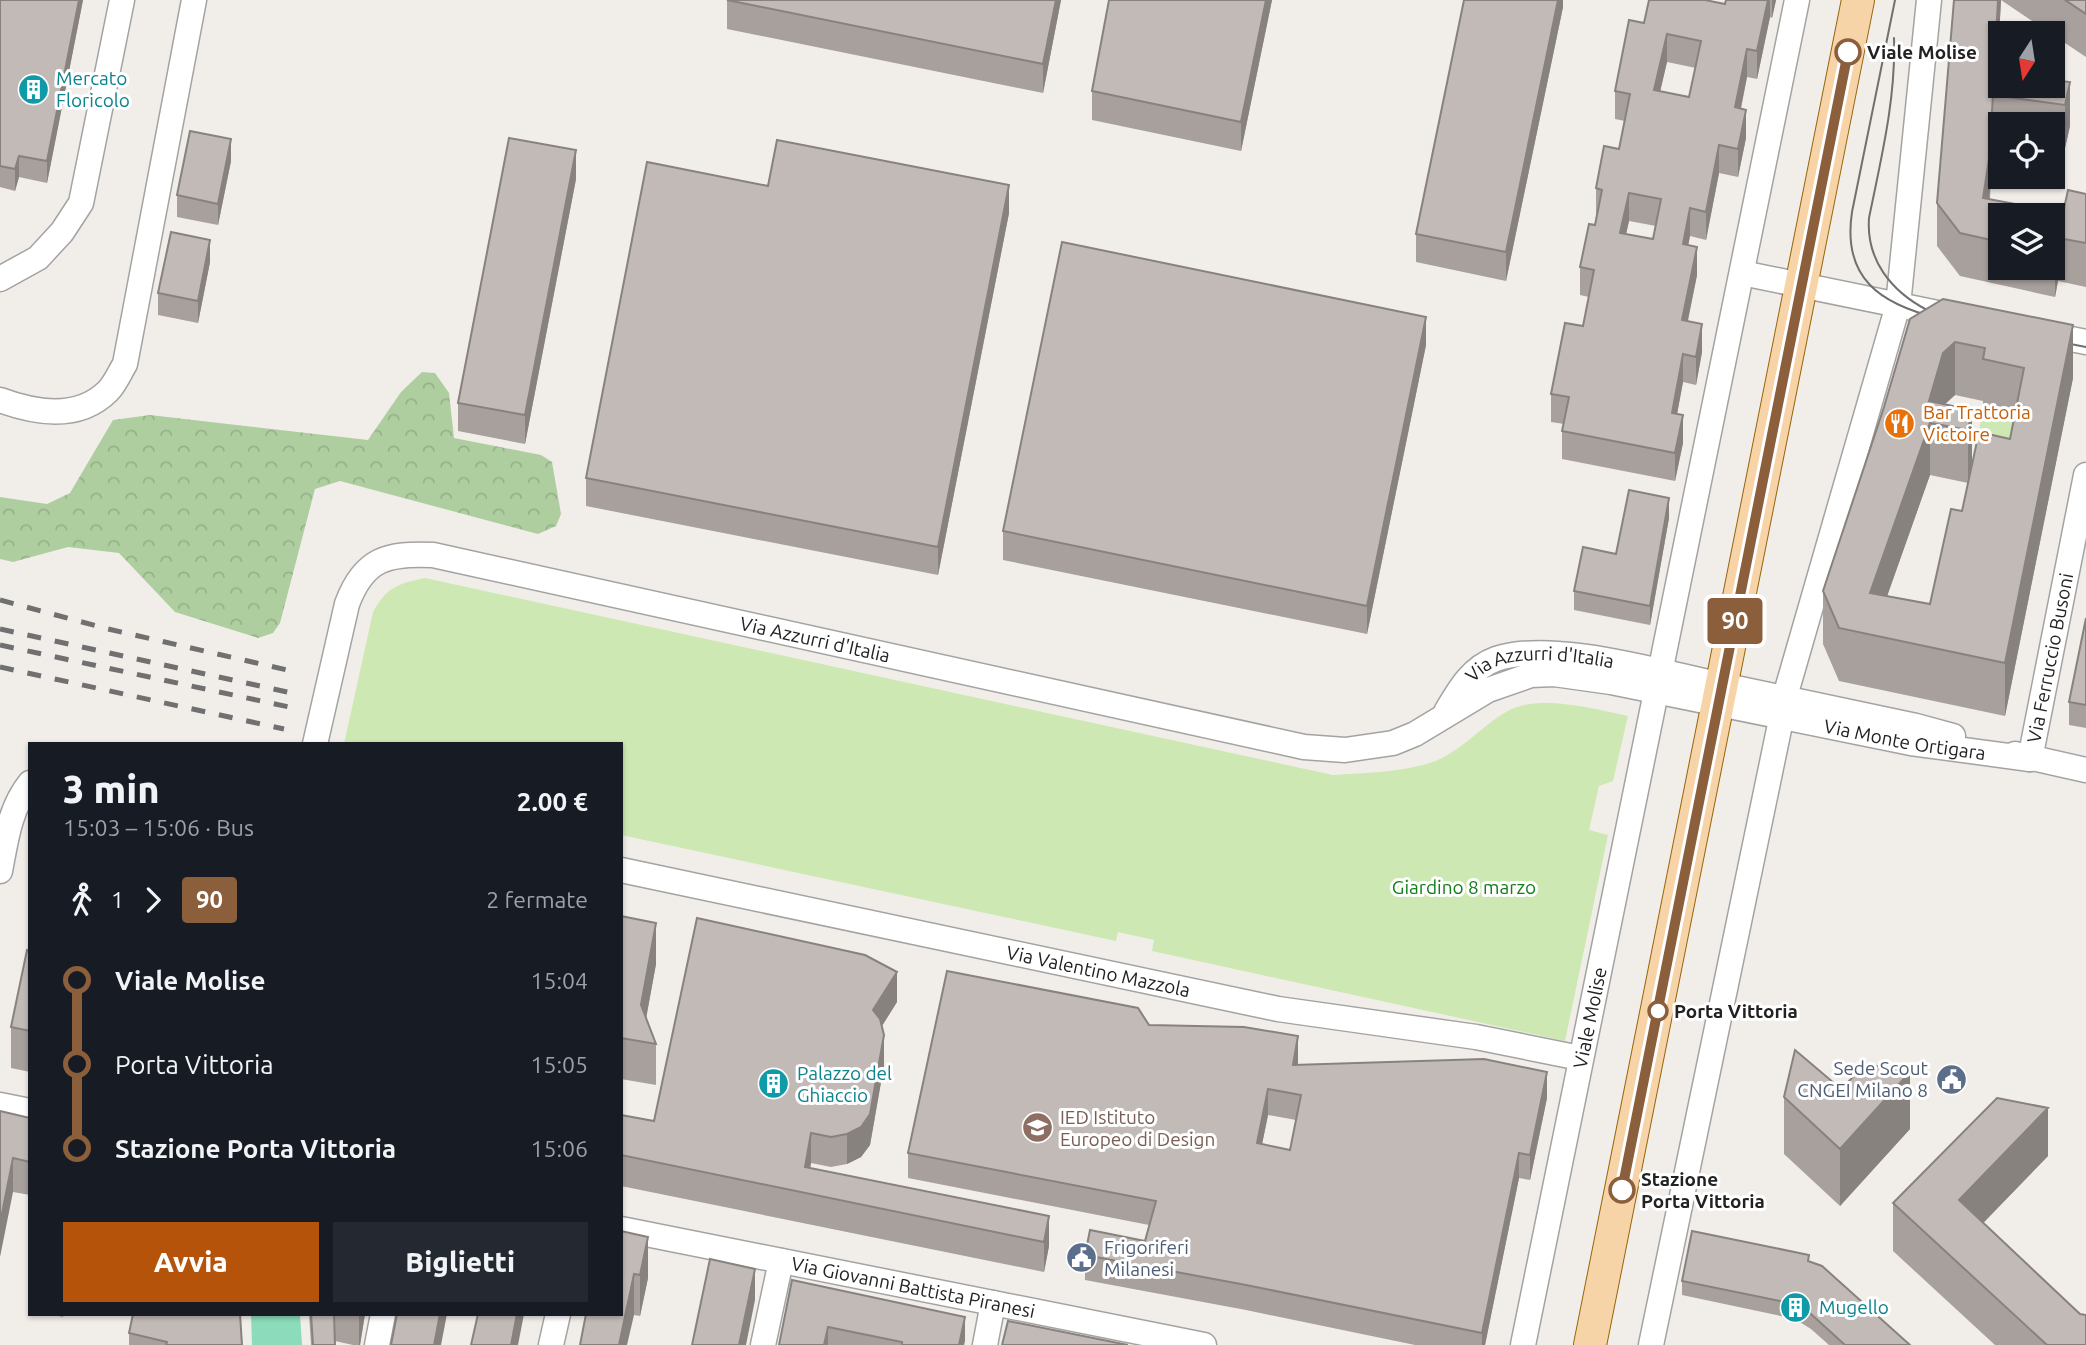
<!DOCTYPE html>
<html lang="it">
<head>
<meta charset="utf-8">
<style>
  body { margin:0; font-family:Ubuntu,sans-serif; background:#242831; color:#f1f3f6; height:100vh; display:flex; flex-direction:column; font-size:26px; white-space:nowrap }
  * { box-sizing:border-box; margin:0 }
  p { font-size:23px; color:#9ea1a6 }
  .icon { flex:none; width:38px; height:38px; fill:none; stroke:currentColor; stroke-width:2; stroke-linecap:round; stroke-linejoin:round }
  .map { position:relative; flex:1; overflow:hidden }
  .panel { position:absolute; left:28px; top:742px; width:595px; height:574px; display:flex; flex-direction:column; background:#171b24; border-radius:0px; box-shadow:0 2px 5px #0004 }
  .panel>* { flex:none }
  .badge { padding:0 14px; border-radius:5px; font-size:24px; line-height:46px }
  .needle { width:46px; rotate:192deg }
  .buttons { position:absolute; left:1988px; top:21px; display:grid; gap:14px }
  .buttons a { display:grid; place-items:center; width:77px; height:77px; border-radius:0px; background:#171b24; box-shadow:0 2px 5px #0004; font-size:35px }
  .map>.badge { position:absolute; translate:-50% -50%; box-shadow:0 0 0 4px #fff }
  .legs { display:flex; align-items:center; gap:10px; height:77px; padding:0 35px; font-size:23px }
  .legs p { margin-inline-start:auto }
  .summary { display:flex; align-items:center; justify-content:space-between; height:119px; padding:0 35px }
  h1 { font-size:38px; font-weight:800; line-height:52px }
  .primary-button { display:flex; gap:14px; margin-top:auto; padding:14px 35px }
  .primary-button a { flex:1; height:80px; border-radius:0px; background:#b45309; color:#fff; font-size:28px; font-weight:800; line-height:80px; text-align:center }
  .primary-button a+a { background:#242831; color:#f1f3f6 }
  ul { padding:0 35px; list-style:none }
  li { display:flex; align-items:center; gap:24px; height:84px; font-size:26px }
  li i { display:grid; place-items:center; width:10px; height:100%; margin:0 9px; background:currentColor }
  li i::after { content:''; width:18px; height:18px; margin:-9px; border:5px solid; border-radius:50%; background:#171b24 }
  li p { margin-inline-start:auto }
  li:first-child i { background:linear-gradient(#0000 50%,currentColor 0) }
  li:last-child i { background:linear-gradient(currentColor 50%,#0000 0) }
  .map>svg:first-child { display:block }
  .grass { fill:#cee8b3 }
  .forest { fill:url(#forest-crowns) }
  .pitch { fill:#8cdbbb }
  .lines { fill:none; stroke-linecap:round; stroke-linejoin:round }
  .minor-casing { stroke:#a3a3a3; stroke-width:27 }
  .major-casing { stroke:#976409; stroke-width:34 }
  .minor { stroke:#fff; stroke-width:24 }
  .major { stroke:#f7d3a8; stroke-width:32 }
  .tram { stroke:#707070; stroke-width:2 }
  .rail { stroke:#707070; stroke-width:5; stroke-dasharray:14 14; stroke-linecap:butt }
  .wall { fill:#a7a09d; fill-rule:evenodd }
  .shaded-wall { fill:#88827f }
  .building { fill:#c2bab6; stroke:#88827f; stroke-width:2; fill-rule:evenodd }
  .line-1-casing { stroke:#fff; stroke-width:16 }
  .line-1 { stroke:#8b5e3c; stroke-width:10 }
  .stop-1-dot { fill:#fff; stroke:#8b5e3c; stroke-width:3.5 }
  .labels { text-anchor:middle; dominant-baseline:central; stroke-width:6; stroke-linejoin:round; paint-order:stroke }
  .stop-label { font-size:19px; font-weight:bold; fill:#222; stroke:#fff; text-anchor:start }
  .culture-label { font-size:19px; fill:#0d838f; stroke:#fff; text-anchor:start }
  .food-label { font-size:19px; fill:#c56008; stroke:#fff; text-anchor:start }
  .street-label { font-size:19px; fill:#222; stroke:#fff }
  .park-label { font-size:19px; fill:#127d19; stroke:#fff }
  .service-label { font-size:19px; fill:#4e5e75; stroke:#fff; text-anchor:end }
  .education-label { font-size:19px; fill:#785e54; stroke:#fff; text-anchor:start }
</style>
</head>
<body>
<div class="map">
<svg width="2086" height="1345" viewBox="0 0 2086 1345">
  <defs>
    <pattern id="forest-crowns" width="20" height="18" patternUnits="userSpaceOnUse" patternTransform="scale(1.75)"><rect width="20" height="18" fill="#afcea0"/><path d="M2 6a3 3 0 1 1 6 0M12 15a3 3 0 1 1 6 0" fill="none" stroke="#96b18a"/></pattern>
  </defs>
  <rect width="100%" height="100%" fill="#f1eee9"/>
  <!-- grass -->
  <path class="grass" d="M1983 412 2029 422 2012 455 1977 439Z
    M425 578 1333 775C1363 773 1412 772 1440 759 1464 748 1483 725 1506 712 1537 693 1594 709 1628 716L1613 781 1599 786 1589 830 1608 835 1565 1041 1152 951 1154 940 1118 932 1116 941 621 835V744H344L373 612C387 587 397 584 425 578Z"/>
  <!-- forest -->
  <path class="forest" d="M422 372 435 373 449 393 454 438 541 455 552 462 561 514 556 526 538 534 340 481 315 489 280 623 273 633 258 638 175 612 119 553 68 547 13 562 0 559V497L47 504 70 493 113 420 150 415 368 440 401 392Z"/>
  <!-- pitch -->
  <path class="pitch" d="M251 1314H300L302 1345H252Z"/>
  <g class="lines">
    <defs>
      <g id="minor">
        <path d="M1742 273 1957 317"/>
        <path d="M0 279 38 258 62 232 81 203 122 0"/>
        <path d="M2041 333 2086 342"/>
        <path d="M0 400C35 413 78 421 108 391 115 384 120 372 125 364L194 0"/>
        <path id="s1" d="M1446 712C1459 690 1471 668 1496 659 1551 640 1660 672 1717 684 1784 698 1850 712 1916 726L1953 736"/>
        <path id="s2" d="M315 744 347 604C364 558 388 553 433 555L1304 747 1345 750 1393 743 1415 734 1488 690 1531 675 1554 674 1611 682 1911 743 2030 759"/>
        <path d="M2015 754 2086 770"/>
        <path id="s3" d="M2030 759 2086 475"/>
        <path id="s4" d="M621 870 1278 1009 1476 1037 1580 1058"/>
        <path d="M0 871C6 839 10 808 30 783"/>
        <path d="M0 1105 30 1111"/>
        <path id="s5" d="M621 1229 1204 1345"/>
        <path d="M377 1345 383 1314"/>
        <path d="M551 1345 558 1314"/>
        <path d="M763 1345 781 1261"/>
        <path d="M985 1345 993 1303"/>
        <path id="s6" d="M1523 1345 1797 0"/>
        <path d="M1651 1345 1788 686 1898 305 1929 0"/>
      </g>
      <path id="major" d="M1590 1345 1858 0"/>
    </defs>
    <!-- minor casing -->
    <use href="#minor" class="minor-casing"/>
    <!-- major casing -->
    <use href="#major" class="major-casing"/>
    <!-- minor -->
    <use href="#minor" class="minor"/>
    <!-- major -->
    <use href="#major" class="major"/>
    <!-- tram -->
    <path class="tram" d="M1895 0 1852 212C1842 278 1880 304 1938 318
      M1894 38C1896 99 1881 159 1869 218 1866 260 1891 291 1927 310
      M2055 341 2086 347"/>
    <!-- rail -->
    <path class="rail" d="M0 600 108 629 296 672
      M0 629 292 693
      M0 645 289 707
      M0 667 284 729"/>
  </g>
  <!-- wall -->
  <path class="wall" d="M0 0H83L47 183 19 177 15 191 0 187Z
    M727 0H1061L1043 93 727 29Z
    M1109 0H1272L1241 151 1092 120V91Z
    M1563 0V7L1506 281 1416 262V234Z
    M1726 0H1776L1772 18 1770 17 1757 79 1747 77 1741 109 1746 138 1738 177 1719 173 1706 240 1690 236 1688 245 1697 275 1688 321 1702 352 1696 385 1683 382 1677 414 1683 443 1675 481 1562 459V431L1564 424 1551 422V394L1583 326 1589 297 1580 295V267L1595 225 1596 216V188L1619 149 1625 121 1615 119V91L1644 23 1725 4ZM1667 62 1696 68 1689 97 1660 91ZM1629 221 1656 226 1653 239 1626 234Z
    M1954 0H2086V57L2053 35V33H2050L2001 0 1997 74 2070 82V126L2065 148 2053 146V124H2000V139L1993 138 1990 199 2063 213 2086 194V287L2058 281 2055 297 1960 276 1937 246V203ZM2000 215H2053V268H2000Z
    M231 161 218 225 177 217V195Z
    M576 179 525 444 458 431V403Z
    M768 186 1009 213 938 575 586 506V478Z
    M210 262 198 323 158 315V293Z
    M1910 319 2073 378 2005 716 1839 681 1823 644V591L1884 407ZM1955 395 1983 401V412L2014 418 2010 439 1972 462V410L1945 404ZM1930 475 1968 483 1962 511 1930 604 1887 596Z
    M1426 345 1367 634 1003 560V531Z
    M1669 518 1650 625 1574 610V591L1616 554Z
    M2086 618V728L2069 725V702Z
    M621 916 656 964 646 1018 656 1044V1085L621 1079Z
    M30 951V1072L11 1068V1027Z
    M897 1002 882 1026 884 1065 870 1145 861 1157 847 1164 831 1167 811 1163 810 1168 1049 1216V1246L1044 1272 621 1186V1115L654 1121Z
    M1298 1062V1064L1547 1098 1530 1180 1519 1178 1485 1345H1415L1246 1310 1085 1280V1255L1145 1241 1149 1225 908 1178V1153ZM1268 1115 1296 1120 1290 1150 1262 1144Z
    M1841 1089 1910 1129 1840 1206 1784 1154V1097Z
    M0 1111 30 1118V1195L13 1192Z
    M2048 1156 1983 1223 2086 1345H1995L1893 1251V1203Z
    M621 1231 648 1278 640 1316 634 1315Z
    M1809 1262 1910 1345H1829L1811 1329 1795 1319 1682 1295V1281Z
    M792 1280 965 1340 964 1345H779Z
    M50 1314H64L63 1317Z
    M130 1314H240L242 1345H129V1333L133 1315Z
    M309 1314H365L360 1345H353L335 1341V1345H311Z"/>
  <!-- shaded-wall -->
  <path class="shaded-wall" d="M79 0H83L47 183V161Z
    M1056 0H1061L1043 93V64Z
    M1266 0H1272L1241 151V122Z
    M1558 0H1563V7L1506 281V252Z
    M1768 0H1770V17L1757 79V51Z
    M1772 0H1776L1772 18Z
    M1998 0H2001L1996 95 1994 74Z
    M1667 34V62L1654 118V90Z
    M1747 49V77L1735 135V107Z
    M2070 82V126L2065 148V105Z
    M1993 95V138L1989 203 1983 241V198Z
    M1746 110V138L1738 177V149Z
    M231 139V161L218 225V204Z
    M1719 145V173L1706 240V212Z
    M576 150V179L525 444V415Z
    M19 156V177L15 191V169Z
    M1009 185V213L938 575V547Z
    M1629 193V221L1620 261V233Z
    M1690 208V236L1683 272V244Z
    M2058 238V281L2055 297V254Z
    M210 240V262L198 323V301Z
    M1697 247V275L1682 348V320Z
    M1426 317V345L1367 634V606Z
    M1702 324V352L1696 385V357Z
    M2073 325V378L2005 716V663Z
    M1955 342V395L1943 406 1930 423V475L1873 636 1870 593 1943 353Z
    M1683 354V382L1672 441V413Z
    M1972 410V463L1968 483V430Z
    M1683 415V443L1675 481V453Z
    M1669 498V518L1650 625V606Z
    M656 923V964L642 1041 641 1005Z
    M897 972V1002L873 1040V1010Z
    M884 1035V1065L870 1145 861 1157 847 1164V1134Z
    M1298 1036V1062L1293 1090V1065Z
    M1547 1072V1098L1530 1180V1155Z
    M1910 1072V1129L1840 1206V1149Z
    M1268 1089V1115L1257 1169V1143Z
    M2048 1108V1156L1959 1248V1200Z
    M811 1133V1163L806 1193 805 1167Z
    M1519 1153V1178L1485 1345H1482V1333Z
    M13 1158V1192L0 1257V1223Z
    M1049 1216V1246L1044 1272V1242Z
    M648 1237V1278L640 1316V1275Z
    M755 1269V1300L746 1345H739Z
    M634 1274V1315L627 1345H619Z
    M359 1314H365L360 1345H359Z
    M440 1314H447L441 1345H434Z
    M517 1314H524L518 1345H511Z
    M965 1317V1340L964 1345H959Z
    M828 1327V1345H824Z"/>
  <!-- building -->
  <path class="building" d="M0 0H79L47 161 19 156 15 169 0 166Z
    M727 0H1056L1043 64Z
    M1109 0H1266L1241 122 1092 91Z
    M1464 0H1558L1506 252 1416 234Z
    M1649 0H1705L1725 4 1726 0H1768L1757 51 1747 49 1735 107 1746 110 1738 149 1719 145 1706 212 1690 208 1683 244 1697 247 1682 320 1702 324 1696 357 1683 354 1672 413 1683 415 1675 453 1562 431 1569 397 1551 394 1565 323 1583 326 1594 270 1580 267 1589 224 1595 225 1602 190 1596 188 1604 146 1619 149 1630 94 1615 91 1629 20 1644 23ZM1667 34 1701 41 1689 97 1654 90ZM1629 193 1661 199 1653 239 1620 233Z
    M1954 0H1998L1994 74H2000V86H2053V80L2070 82 2065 105 1993 95 1989 159 1983 198 2063 213 2068 190 2086 194V243L2058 238 2055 254H2053V215H2000V242L1960 233 1937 203Z
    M2065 0H2086V14Z
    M190 131 231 139 218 204 177 195Z
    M509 138 576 150 525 415 458 403Z
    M777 140 1009 185 938 547 586 478 647 162 768 186Z
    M171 232 210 240 198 301 158 293Z
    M1062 242 1426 317 1367 606 1003 531Z
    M1943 299 2073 325 2005 663 1839 628 1823 591 1884 407 1910 319ZM1955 342 1985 348 1983 359 2024 368 2010 439 1979 432 1962 511 1951 509 1930 604 1870 593 1930 423 1968 430 1972 410 1929 401 1943 353Z
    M1629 490 1669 498 1650 606 1574 591 1583 547 1616 554Z
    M2086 618V705L2069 702Z
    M621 916 656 923 641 1005 656 1044 621 1038Z
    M697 918 865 955 897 972 873 1010 880 1019 884 1035 870 1114 861 1127 847 1134 831 1137 811 1133 805 1167 1049 1216 1044 1242 621 1155V1115L654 1121Z
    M27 950 30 951V1031L11 1027Z
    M947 971 1138 1008 1149 1025 1244 1027 1298 1036 1293 1065 1484 1059 1547 1072 1530 1155 1519 1153 1482 1333 1246 1285 1085 1255 1090 1230 1145 1241 1156 1201 908 1153ZM1268 1089 1301 1095 1290 1150 1257 1143Z
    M1795 1050 1841 1089 1866 1064 1910 1072 1840 1149 1784 1097Z
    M1997 1098 2048 1108 1959 1200 2080 1314 2086 1315V1345H2047L1893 1203Z
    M0 1111 30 1118V1162L13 1158 0 1223Z
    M621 1231 648 1237 640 1275 634 1274 619 1345H580L586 1314H621Z
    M1692 1231 1809 1255 1808 1261 1822 1266 1910 1345H1845L1811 1314 1795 1304 1682 1281Z
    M710 1259 755 1269 739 1345H692Z
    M792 1280 965 1317 959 1345H902V1342L828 1327 824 1345H779Z
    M133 1314H240L242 1345H166L167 1342 129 1333Z
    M311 1314H334L335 1345H313Z
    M397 1314H440L434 1345H391Z
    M478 1314H517L511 1345H471Z
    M1008 1321 1128 1345H1002Z"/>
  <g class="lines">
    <defs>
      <path id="line-1" d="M1622 1190 1848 52"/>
    </defs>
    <!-- line-1 casing -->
    <use href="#line-1" class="line-1-casing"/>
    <!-- line-1 -->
    <use href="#line-1" class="line-1"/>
  </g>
  <!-- icons -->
  <defs>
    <symbol id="building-disc" viewBox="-11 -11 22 22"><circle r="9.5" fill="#0f9aa8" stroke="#fff"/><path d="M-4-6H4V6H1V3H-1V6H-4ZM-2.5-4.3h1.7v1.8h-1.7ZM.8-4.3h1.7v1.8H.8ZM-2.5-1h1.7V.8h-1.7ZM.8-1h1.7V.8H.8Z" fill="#fff"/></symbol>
    <symbol id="restaurant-disc" viewBox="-11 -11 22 22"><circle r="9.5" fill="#e8710a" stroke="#fff"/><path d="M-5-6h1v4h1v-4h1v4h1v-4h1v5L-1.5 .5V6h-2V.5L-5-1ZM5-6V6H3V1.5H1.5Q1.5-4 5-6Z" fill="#fff"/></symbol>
    <symbol id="civic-disc" viewBox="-11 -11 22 22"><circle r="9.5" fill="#5c6f8a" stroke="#fff"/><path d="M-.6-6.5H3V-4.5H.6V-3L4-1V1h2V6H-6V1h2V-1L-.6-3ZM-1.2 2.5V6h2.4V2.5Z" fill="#fff"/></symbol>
    <symbol id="school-disc" viewBox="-11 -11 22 22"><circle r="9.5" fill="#8d6e63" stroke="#fff"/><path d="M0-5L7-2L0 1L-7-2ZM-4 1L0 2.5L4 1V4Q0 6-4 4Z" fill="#fff"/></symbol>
  </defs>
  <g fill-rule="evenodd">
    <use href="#building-disc" x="16" y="72" width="35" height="35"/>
    <use href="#restaurant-disc" x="1882" y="406" width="35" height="35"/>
    <use href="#civic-disc" x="1934" y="1062" width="35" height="35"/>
    <use href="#building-disc" x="756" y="1066" width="35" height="35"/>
    <use href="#school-disc" x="1020" y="1110" width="35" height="35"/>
    <use href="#civic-disc" x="1064" y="1240" width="35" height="35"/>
    <use href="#building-disc" x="1778" y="1290" width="35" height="35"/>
  </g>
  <!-- markers -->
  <g class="stop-1-dot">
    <circle cx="1848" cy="52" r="12"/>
    <circle cx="1658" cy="1011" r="9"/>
    <circle cx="1622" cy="1190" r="12"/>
  </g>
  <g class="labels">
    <!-- stop labels -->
    <g class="stop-label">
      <text x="1867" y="52">Viale Molise</text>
      <text x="1674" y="1011">Porta Vittoria</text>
      <text x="1641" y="1179">Stazione<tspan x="1641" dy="22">Porta Vittoria</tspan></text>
    </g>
    <!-- culture labels -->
    <g class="culture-label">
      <text x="56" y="78">Mercato<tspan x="56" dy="22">Floricolo</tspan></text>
      <text x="797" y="1073">Palazzo del<tspan x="797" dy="22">Ghiaccio</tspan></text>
      <text x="1819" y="1307">Mugello</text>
    </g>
    <!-- food labels -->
    <g class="food-label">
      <text x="1923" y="412">Bar Trattoria<tspan x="1923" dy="22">Victoire</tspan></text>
    </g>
    <!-- street labels -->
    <g class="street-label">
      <text stroke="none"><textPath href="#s2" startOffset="644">Via Azzurri d'Italia</textPath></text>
      <text stroke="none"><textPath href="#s3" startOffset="103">Via Ferruccio Busoni</textPath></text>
      <text stroke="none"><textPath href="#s1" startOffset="117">Via Azzurri d'Italia</textPath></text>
      <text stroke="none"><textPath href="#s2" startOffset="1769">Via Monte Ortigara</textPath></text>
      <text stroke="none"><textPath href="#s4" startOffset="488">Via Valentino Mazzola</textPath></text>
      <text stroke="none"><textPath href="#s6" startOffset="334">Viale Molise</textPath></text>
      <text stroke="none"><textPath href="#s5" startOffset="298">Via Giovanni Battista Piranesi</textPath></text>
    </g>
    <!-- park labels -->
    <g class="park-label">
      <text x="1464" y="887">Giardino 8 marzo</text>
    </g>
    <!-- service labels -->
    <g class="service-label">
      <text x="1928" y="1068">Sede Scout<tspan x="1928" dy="22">CNGEI Milano 8</tspan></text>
      <text x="1104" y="1247" text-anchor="start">Frigoriferi<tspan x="1104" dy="22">Milanesi</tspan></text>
    </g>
    <!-- education labels -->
    <g class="education-label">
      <text x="1060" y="1117">IED Istituto<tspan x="1060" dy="22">Europeo di Design</tspan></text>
    </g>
  </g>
</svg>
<div class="buttons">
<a><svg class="needle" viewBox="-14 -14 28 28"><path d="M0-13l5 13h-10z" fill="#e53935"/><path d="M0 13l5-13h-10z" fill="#9ea1a6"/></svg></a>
<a><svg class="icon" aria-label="locate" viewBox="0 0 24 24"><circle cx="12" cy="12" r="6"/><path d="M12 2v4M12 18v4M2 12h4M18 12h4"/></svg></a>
<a><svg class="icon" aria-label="layers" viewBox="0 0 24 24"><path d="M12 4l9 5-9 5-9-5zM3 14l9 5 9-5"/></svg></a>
</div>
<b class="badge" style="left:1735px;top:621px;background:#8b5e3c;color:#fff">90</b>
<section class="panel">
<div class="summary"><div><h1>3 min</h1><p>15:03 – 15:06 · Bus</p></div><b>2.00 €</b></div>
<div class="legs"><svg class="icon" aria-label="walk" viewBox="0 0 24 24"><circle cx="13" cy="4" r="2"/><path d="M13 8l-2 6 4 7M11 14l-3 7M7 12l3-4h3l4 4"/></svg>1<svg class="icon" aria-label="forward" viewBox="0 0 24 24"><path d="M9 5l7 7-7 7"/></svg><b class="badge" style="background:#8b5e3c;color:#fff">90</b><p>2 fermate</p></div>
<ul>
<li><i style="color:#8b5e3c"></i><b>Viale Molise</b><p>15:04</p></li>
<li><i style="color:#8b5e3c"></i><span>Porta Vittoria</span><p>15:05</p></li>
<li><i style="color:#8b5e3c"></i><b>Stazione Porta Vittoria</b><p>15:06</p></li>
</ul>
<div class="primary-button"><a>Avvia</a><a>Biglietti</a></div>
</section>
</div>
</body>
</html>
